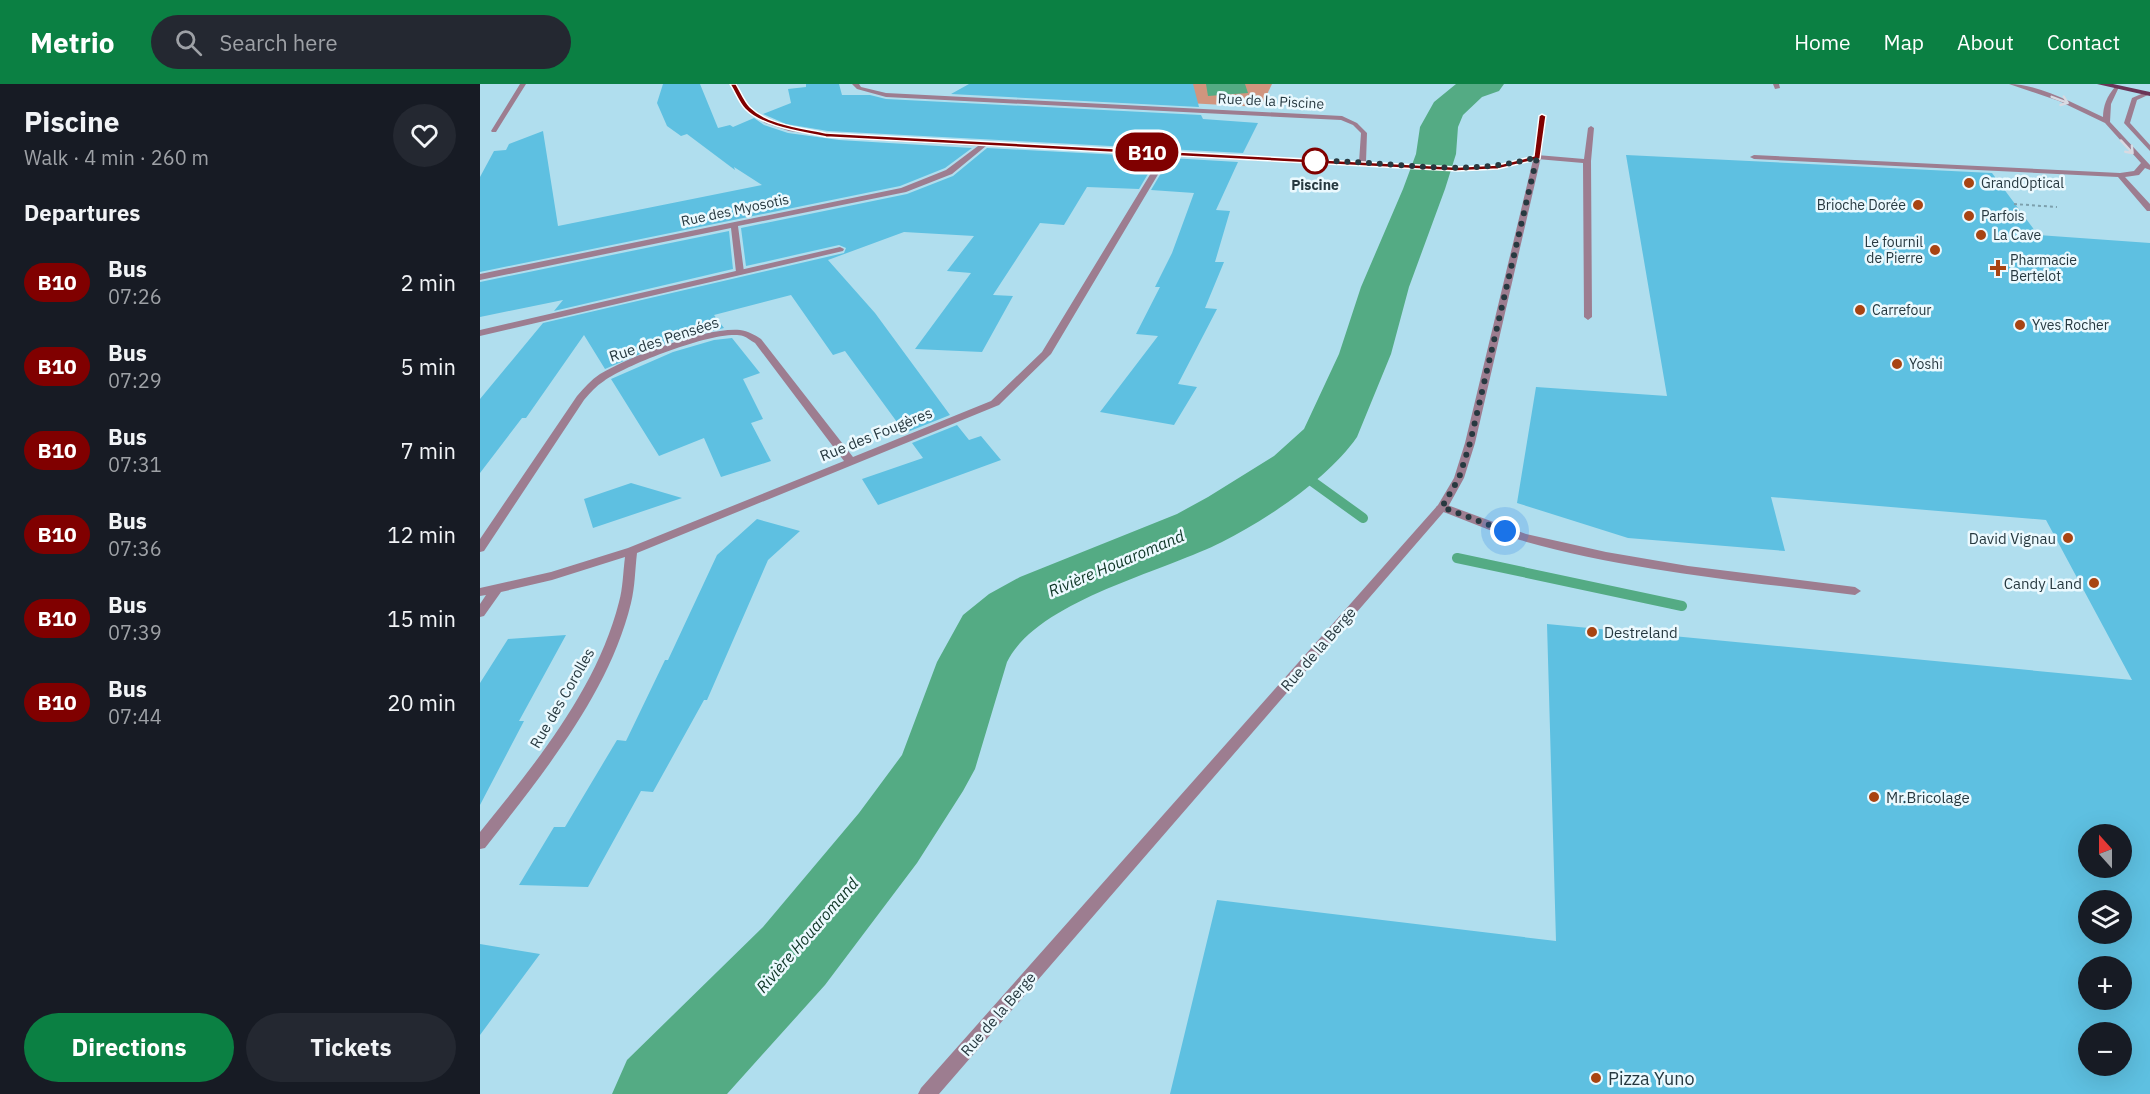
<!DOCTYPE html>
<html lang="en">
<head>
<meta charset="utf-8">
<style>
  body { margin:0; font-family:"IBM Plex Sans",sans-serif; background:#242831; color:#f1f3f6; height:100vh; display:flex; flex-direction:column; font-size:22px; white-space:nowrap }
  * { box-sizing:border-box; margin:0 }
  p { font-size:20px; color:#9ea1a6 }
  .icon { flex:none; width:33px; height:33px; fill:none; stroke:currentColor; stroke-width:2; stroke-linecap:round; stroke-linejoin:round }
  .map { position:relative; flex:1; overflow:hidden }
  .sheet { display:flex; flex-direction:column; background:#171b24; width:480px }
  .sheet>* { flex:none }
  .badge { padding:0 12px; border-radius:20px; font-size:21px; line-height:39px }
  .needle { width:39px; rotate:339deg }
  .tools { position:absolute; left:1598px; top:740px; display:grid; gap:12px }
  .tools a { display:grid; place-items:center; width:54px; height:54px; border-radius:50%; background:#171b24; box-shadow:0 6px 24px #0002; font-size:30px }
  .you { position:absolute; width:30px; height:30px; margin:-15px; border:4px solid #fff; border-radius:50%; background:#1a73e8; box-shadow:0 0 0 9px #1a73e833 }
  .map>.badge { position:absolute; translate:-50% -50%; box-shadow:0 0 0 3px #fff }
  h2 { padding:0 24px; font-size:22px; line-height:54px }
  .round { display:grid; place-items:center; flex:none; width:63px; height:63px; border-radius:32px; background:#242831 }
  .head { display:flex; align-items:center; justify-content:space-between; height:102px; padding:0 24px }
  h1 { font-size:28px; font-weight:700; line-height:45px }
  .action { display:flex; gap:12px; margin-top:auto; padding:12px 24px }
  .action a { flex:1; height:69px; border-radius:36px; background:#0b8043; color:#fff; font-size:24px; font-weight:700; line-height:69px; text-align:center }
  .action a+a { background:#242831; color:#f1f3f6 }
  ul { padding:0; list-style:none }
  li { display:flex; align-items:center; gap:18px; height:84px; padding:0 24px }
  li div { flex:1 }
  li b { display:block; font-size:22px }
  li em { font-style:normal }
  li .badge { min-width:66px; font-weight:700; text-align:center }
  header { display:flex; align-items:center; gap:36px; box-sizing:border-box; height:84px; padding:0 30px; background:#0b8043; color:#fff }
  header strong { font-size:28px }
  nav { display:flex; gap:33px; margin-inline-start:auto; font-size:21px }
  .search { width:420px; height:54px; background:#242831; display:flex; align-items:center; gap:15px; box-sizing:border-box; padding:0 21px; border-radius:33px; color:#9ea1a6; font-size:22px }
  main { display:flex; flex:1; min-height:0 }
  .map>svg:first-child { display:block }
  .green { fill:#d1957e }
  .water { fill:#54ab84 }
  .lines { fill:none; stroke-linecap:round; stroke-linejoin:round }
  .stream { stroke:#54ab84; stroke-width:10 }
  .river { fill:#54ab84; fill-rule:evenodd }
  .building { fill:#5ec0e1; fill-rule:evenodd }
  .path { stroke:#7da0ad; stroke-width:2; stroke-dasharray:3 3; stroke-linecap:butt }
  .lane { fill:#9d7d90; fill-rule:evenodd }
  .street { fill:#9d7d90; fill-rule:evenodd }
  .primary { fill:#6a3557; fill-rule:evenodd }
  .oneway { stroke:#d8dae2 }
  .line { fill:#800000; stroke:#fff; stroke-width:1.5 }
  .walk { stroke:#273940; stroke-width:6; stroke-dasharray:0 10.8 }
  .stop-dot { fill:#fff; stroke:#800000; stroke-width:3 }
  .poi-dot { fill:#a84412; stroke:#ebf9fe; stroke-width:2 }
  .labels { text-anchor:middle; dominant-baseline:central; stroke-width:5; stroke-linejoin:round; paint-order:stroke }
  .far-street-label { font-size:14px; fill:#273940; stroke:#ebf9fe }
  .far-poi-label { font-size:14px; fill:#273940; stroke:#ebf9fe; text-anchor:start }
  .far-stop-label { font-size:14px; font-weight:bold; fill:#273940; stroke:#ebf9fe }
  .street-label { font-size:15px; fill:#273940; stroke:#ebf9fe }
  .poi-label { font-size:15px; fill:#273940; stroke:#ebf9fe; text-anchor:end }
  .water-label { font-size:16px; font-style:italic; fill:#0d3424; stroke:#ebf9fe }
  .near-poi-label { font-size:18px; fill:#273940; stroke:#ebf9fe; text-anchor:start }
</style>
</head>
<body>
<header>
<strong>Metrio</strong>
<div class="search"><svg class="icon" aria-label="search" viewBox="0 0 24 24"><circle cx="10" cy="10" r="6"/><path d="M15 15l6 6"/></svg>Search here</div>
<nav><a>Home</a><a>Map</a><a>About</a><a>Contact</a></nav>
</header>
<main>
<section class="sheet">
<div class="head"><div><h1>Piscine</h1><p>Walk · 4 min · 260 m</p></div><a class="round"><svg class="icon" aria-label="heart" viewBox="0 0 24 24"><path d="M12 20l-8-8c-3-5 5-10 8-4 3-6 11-1 8 4z"/></svg></a></div>
<h2>Departures</h2>
<ul>
<li><span class="badge" style="background:#800000;color:#fff">B10</span><div><b>Bus</b><p>07:26</p></div><em>2 min</em></li>
<li><span class="badge" style="background:#800000;color:#fff">B10</span><div><b>Bus</b><p>07:29</p></div><em>5 min</em></li>
<li><span class="badge" style="background:#800000;color:#fff">B10</span><div><b>Bus</b><p>07:31</p></div><em>7 min</em></li>
<li><span class="badge" style="background:#800000;color:#fff">B10</span><div><b>Bus</b><p>07:36</p></div><em>12 min</em></li>
<li><span class="badge" style="background:#800000;color:#fff">B10</span><div><b>Bus</b><p>07:39</p></div><em>15 min</em></li>
<li><span class="badge" style="background:#800000;color:#fff">B10</span><div><b>Bus</b><p>07:44</p></div><em>20 min</em></li>
</ul>
<div class="action"><a>Directions</a><a>Tickets</a></div>
</section>
<div class="map">
<svg width="1670" height="1010" viewBox="0 0 1670 1010">
  <rect width="100%" height="100%" fill="#b0deee"/>
  <!-- green -->
  <path class="green" d="M593 0H792L781 23 578 12Z"/>
  <!-- water -->
  <path class="water" d="M726 0H765L768 9 728 12Z"/>
  <g class="lines">
    <!-- stream -->
    <path class="stream" d="M815 385 883 434
      M977 474 1202 522"/>
    <!-- river -->
    <path class="river" d="M976 0H1024L1019 7 1002 13 983 31 978 43 976 70 965 105 929 203 911 270 877 353C848 395 787 435 742 458 683 488 557 517 527 578L495 685 483 707 437 779 345 901 247 1010H132L147 976 283 843 379 729 422 671 457 578 483 531 509 510 540 493 697 430 728 413 794 372 824 345 859 270 881 203 923 105 936 70 940 43 954 18Z"/>
  </g>
  <!-- building -->
  <path class="building" d="M183 0H220L238 44 250 41 253 43 274 34 284 41 308 49 359 56 492 64 465 84 420 102 0 188V93L14 67 26 66 29 60 63 47 78 142 282 101 254 83 255 86 207 50 201 52 187 42 177 19Z
    M326 0H359L362 11H390L406 15 721 31 723 35 778 39 763 69 348 47 306 40 283 30 311 19 308 5 326 3Z
    M489 0H713L719 23 471 10Z
    M507 64 678 73 659 105 607 103 584 141 560 139 513 211 533 212 502 268 435 265 491 189 467 187 494 152 424 148 348 176 395 229 470 331 425 349 365 267 353 271 311 211 234 231 244 244 188 258 125 285 104 251 46 334H42L0 389V315L63 239 364 169 366 164 359 161 266 182 261 144 427 110 473 92Z
    M1146 71 1512 89 1558 151 1670 159V1010H690L737 816 1076 857 1067 540 1652 596 1566 436 1291 413 1305 467 1148 454 1037 419 1056 303 1187 312ZM1608 750H1641V783H1608ZM1608 816H1641V849H1608ZM1608 882H1641V915H1608ZM1608 948H1641V981H1608Z
    M690 74 758 78 736 126 750 127 735 178H744L725 224 737 225 698 300 717 303 694 341 620 328 678 252 656 250 680 203H675L692 169 714 109 671 106Z
    M249 147 253 185 74 227 83 216 0 233V198Z
    M252 254 280 289 263 295 283 335 271 339 291 377 241 393 224 354 179 372 131 295 193 268 234 256Z
    M477 341 489 356 501 352 521 376 398 421 382 395 443 374 432 359Z
    M151 399 202 414 113 444 104 415Z
    M277 435 320 447 288 476 227 616H224L173 708 161 707 108 803 39 801 74 743H85L137 656 146 657 185 576H188L237 471Z
    M86 551 39 637H44L0 721V599L28 555Z
    M0 860 60 870 0 951Z"/>
  <g class="lines">
    <!-- path -->
    <path class="path" d="M1534 120 1577 123"/>
    <!-- lane -->
    <path class="lane" d="M40 0H46L16 48H12L11 47Z
      M1293 0H1299L1300 4 1295 5Z
      M1529 0C1559 0 1596 21 1623 33 1623 22 1627 12 1635 3H1639L1631 20 1630 38 1670 81V86L1665 84 1659 91 1645 93 1670 120V127H1667L1638 93 1274 75 1270 73 1274 71 1640 89 1654 87 1661 79 1625 39 1579 17Z
      M1666 8 1668 9V11L1657 16 1650 39 1670 61V67L1644 39 1652 14Z
      M1111 42 1114 44 1111 77 1112 233 1108 236 1104 233 1103 79 1057 75 1053 73 1057 71 1104 75 1108 44Z
      M360 163 364 165 363 167 0 252V246Z
      M962 419 1046 450 1126 468 1208 482 1375 503 1381 507 1375 511C1263 497 1149 487 1040 456 1012 448 985 436 958 426L956 423Z"/>
    <!-- street -->
    <path class="street" d="M251 0H257C260 7 263 15 268 21 286 43 322 46 348 49L879 78 881 49 873 41 861 36 406 13 377 5 372 0H379L381 3 406 9 862 32 877 39 887 49 886 78 977 83 1018 81 1054 72 1060 32 1063 30 1066 32 1061 73 995 359 984 394 968 423 459 1010H438L441 1004 958 421 974 394 985 359 1053 76 1018 85 977 87 689 72 571 270 519 321 157 469C155 486 155 503 151 519 129 610 61 692 5 764L0 765V748C55 680 117 605 139 518 143 504 143 488 145 473L72 496 21 508 4 532 0 533V520L6 511 0 512V504L71 488 148 464 364 377 275 259C271 257 267 253 263 252 237 245 146 281 124 297 116 302 110 309 104 316L4 467 0 468V455L97 312C104 304 111 296 120 290 151 272 226 243 260 246 268 247 275 251 281 255L373 373 511 317 562 268 682 71 506 62 472 90 426 108 258 142 264 188 260 191 256 188 251 144 0 196V190L421 104 466 86 498 62 359 54 309 47 285 39 266 26Z"/>
    <!-- primary -->
    <path class="primary" d="M1617 0H1633L1670 8V12Z"/>
  </g>
  <!-- one-way arrows -->
  <defs><path id="oneway-shaft" d="M-6 0H5M1.5-3L5.5 0L1.5 3" fill="none" stroke-width="1.6" stroke-linecap="round" stroke-linejoin="round" transform="scale(1.5)"/></defs>
  <g class="oneway">
    <use href="#oneway-shaft" transform="translate(1580 16) rotate(21)"/>
    <use href="#oneway-shaft" transform="translate(1647 63) rotate(47)"/>
  </g>
  <!-- line -->
  <path class="line" d="M250 0H256C260 6 264 17 270 23 288 41 323 44 346 49L977 83 1018 81 1054 72 1059 32 1062 30 1066 32 1060 75 1018 85 977 87 346 53C323 48 282 43 265 25 259 19 255 8 250 0Z"/>
  <g class="lines">
    <!-- walk -->
    <path class="walk" d="M835 77C910 76 982 95 1057 73L990 359 979 394 962 423 1025 447"/>
  </g>
  <!-- markers -->
  <circle class="stop-dot" cx="835" cy="77" r="12"/>
  <g class="poi-dot">
    <circle cx="1489" cy="99" r="6"/>
    <circle cx="1438" cy="121" r="6"/>
    <circle cx="1489" cy="132" r="6"/>
    <circle cx="1501" cy="151" r="6"/>
    <circle cx="1455" cy="166" r="6"/>
    <path d="M1515 175h6v6h6v6h-6v6h-6v-6h-6v-6h6z"/>
    <circle cx="1380" cy="226" r="6"/>
    <circle cx="1540" cy="241" r="6"/>
    <circle cx="1417" cy="280" r="6"/>
    <circle cx="1588" cy="454" r="6"/>
    <circle cx="1614" cy="499" r="6"/>
    <circle cx="1112" cy="548" r="6"/>
    <circle cx="1394" cy="713" r="6"/>
    <circle cx="1116" cy="994" r="6"/>
  </g>
  <g class="labels">
    <!-- far-street labels -->
    <g class="far-street-label">
      <text transform="translate(791 17) rotate(3)">Rue de la Piscine</text>
      <text transform="translate(255 126) rotate(-12)">Rue des Myosotis</text>
    </g>
    <!-- far-poi labels -->
    <g class="far-poi-label">
      <text x="1501" y="99">GrandOptical</text>
      <text x="1426" y="121" text-anchor="end">Brioche Dorée</text>
      <text x="1501" y="132">Parfois</text>
      <text x="1513" y="151">La Cave</text>
      <text x="1443" y="158" text-anchor="end">Le fournil<tspan x="1443" dy="16">de Pierre</tspan></text>
      <text x="1530" y="176">Pharmacie<tspan x="1530" dy="16">Bertelot</tspan></text>
      <text x="1392" y="226">Carrefour</text>
      <text x="1552" y="241">Yves Rocher</text>
      <text x="1429" y="280">Yoshi</text>
    </g>
    <!-- far-stop labels -->
    <g class="far-stop-label">
      <text x="835" y="101">Piscine</text>
    </g>
    <!-- street labels -->
    <g class="street-label">
      <text transform="translate(184 255) rotate(-18)">Rue des Pensées</text>
      <text transform="translate(396 350) rotate(-22)">Rue des Fougères</text>
      <text transform="translate(838 565) rotate(-49)">Rue de la Berge</text>
      <text transform="translate(82 614) rotate(-60)">Rue des Corolles</text>
      <text transform="translate(518 930) rotate(-49)">Rue de la Berge</text>
    </g>
    <!-- poi labels -->
    <g class="poi-label">
      <text x="1576" y="454">David Vignau</text>
      <text x="1602" y="499">Candy Land</text>
      <text x="1124" y="548" text-anchor="start">Destreland</text>
      <text x="1406" y="713" text-anchor="start">Mr.Bricolage</text>
    </g>
    <!-- water labels -->
    <g class="water-label">
      <text transform="translate(636 479) rotate(-23)">Rivière Houaromand</text>
      <text transform="translate(327 851) rotate(-49)">Rivière Houaromand</text>
    </g>
    <!-- near-poi labels -->
    <g class="near-poi-label">
      <text x="1128" y="994">Pizza Yuno</text>
    </g>
  </g>
</svg>
<div class="tools">
<a><svg class="needle" viewBox="-14 -14 28 28"><path d="M0-13l5 13h-10z" fill="#e53935"/><path d="M0 13l5-13h-10z" fill="#9ea1a6"/></svg></a>
<a><svg class="icon" aria-label="layers" viewBox="0 0 24 24"><path d="M12 4l9 5-9 5-9-5zM3 14l9 5 9-5"/></svg></a>
<a>+</a>
<a>−</a>
</div>
<div class="you" style="left:1025px;top:447px"></div>
<b class="badge" style="left:667px;top:68px;background:#800000;color:#fff">B10</b>
</div>
</main>
</body>
</html>
